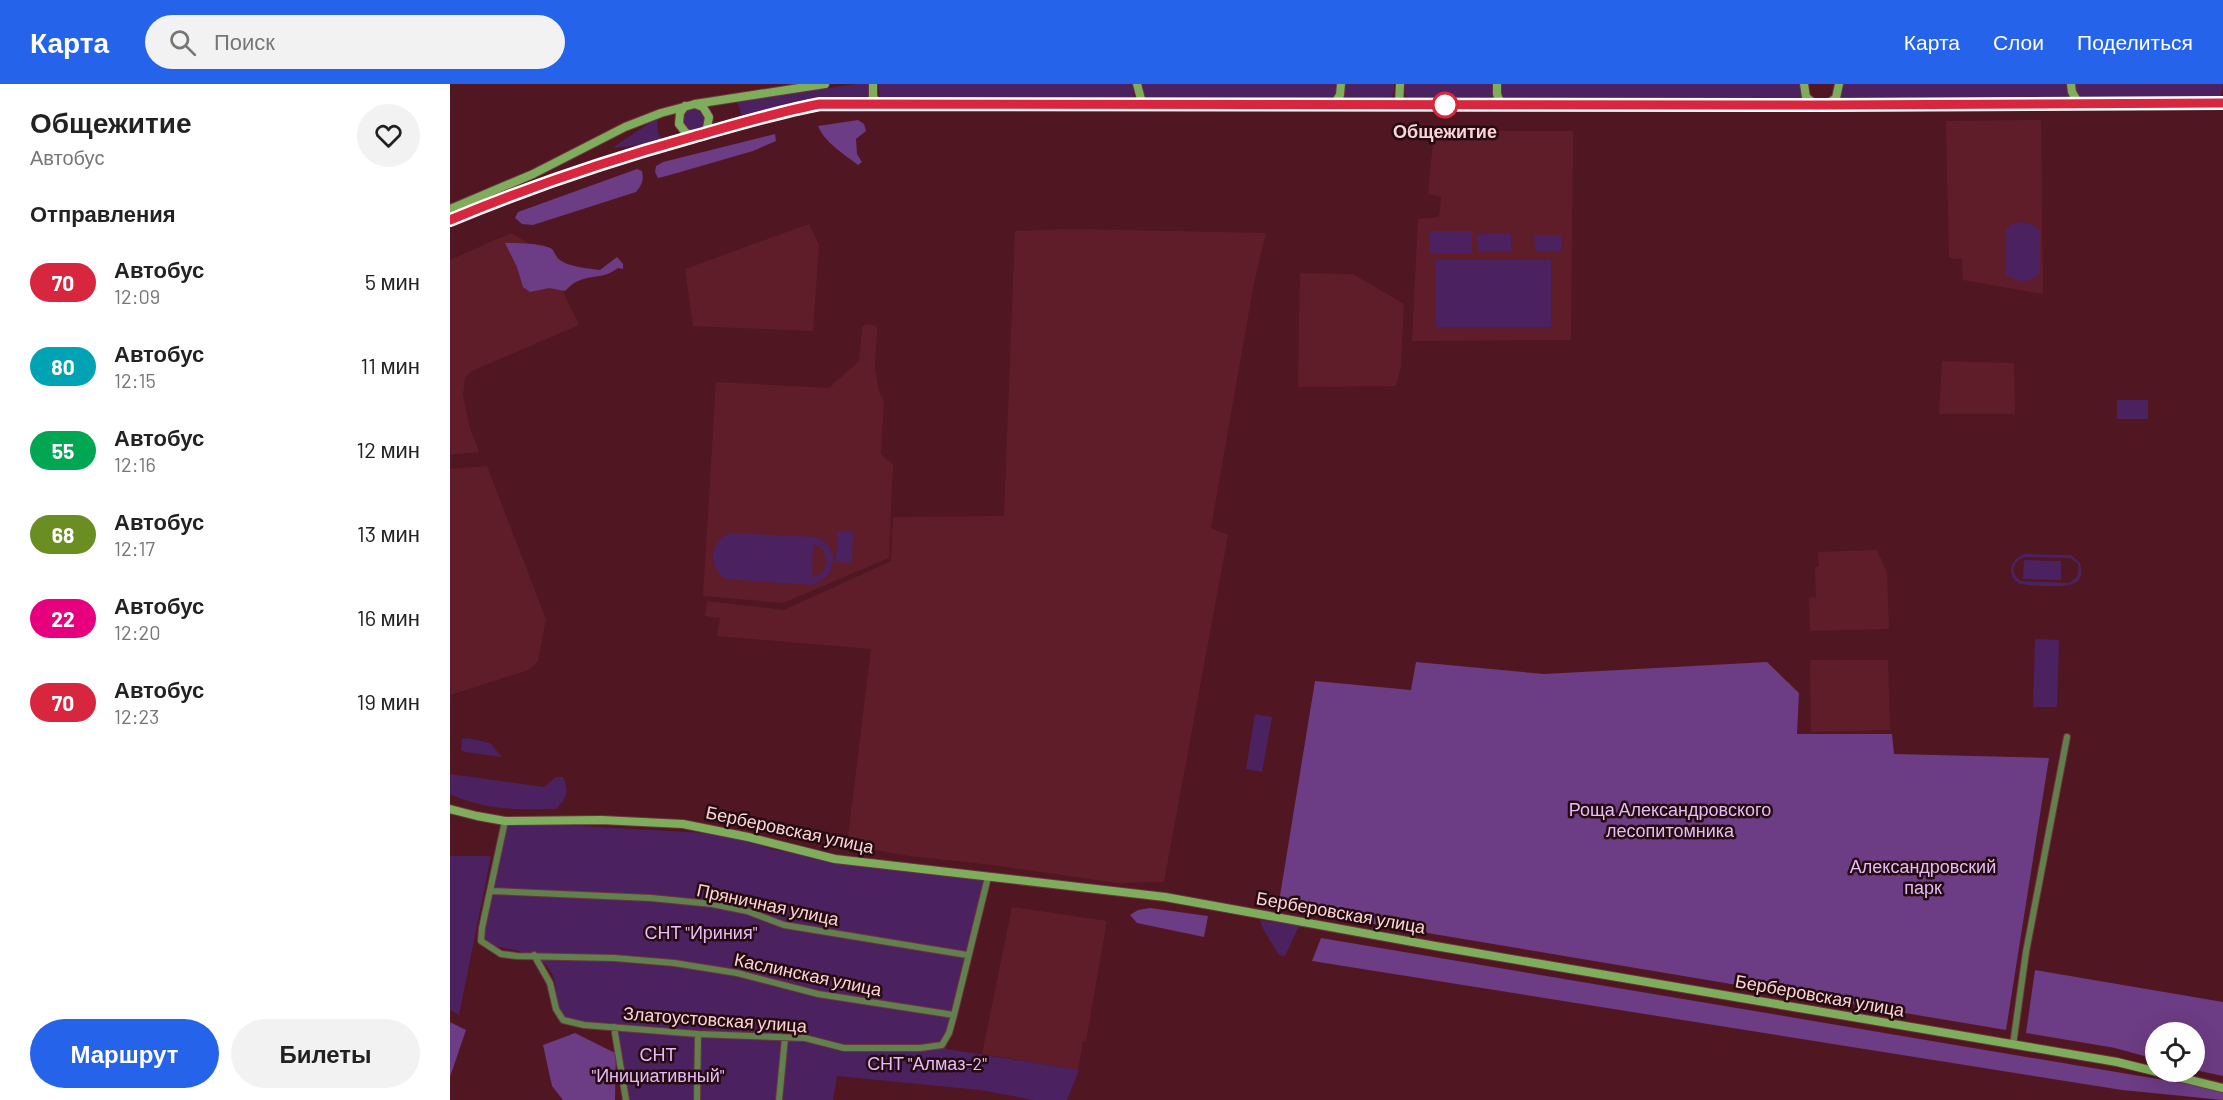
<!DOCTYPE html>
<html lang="ru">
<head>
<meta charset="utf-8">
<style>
  body { margin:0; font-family:Barlow,sans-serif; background:#f2f2f2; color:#222; height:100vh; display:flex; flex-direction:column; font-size:22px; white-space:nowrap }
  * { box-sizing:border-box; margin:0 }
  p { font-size:20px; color:#767676 }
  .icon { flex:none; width:33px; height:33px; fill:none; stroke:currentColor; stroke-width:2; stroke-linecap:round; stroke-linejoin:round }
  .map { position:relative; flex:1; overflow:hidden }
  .sheet { display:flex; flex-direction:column; background:#fff; width:450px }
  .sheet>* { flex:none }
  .badge { padding:0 12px; border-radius:20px; font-size:21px; line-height:39px }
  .buttons { position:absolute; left:1695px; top:938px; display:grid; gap:12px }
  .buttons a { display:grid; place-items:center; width:60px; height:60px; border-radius:50%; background:#fff; box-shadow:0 6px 24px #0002; font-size:30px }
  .map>.badge { position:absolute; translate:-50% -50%; box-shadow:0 0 0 3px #fff }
  h2 { padding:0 30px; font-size:22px; line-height:54px }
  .round { display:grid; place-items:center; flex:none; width:63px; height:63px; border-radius:32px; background:#f2f2f2 }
  .overview { display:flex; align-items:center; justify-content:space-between; height:102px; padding:0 30px }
  h1 { font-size:28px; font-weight:700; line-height:45px }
  .action { display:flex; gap:12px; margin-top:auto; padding:12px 30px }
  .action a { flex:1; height:69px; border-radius:36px; background:#2563eb; color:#fff; font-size:24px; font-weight:700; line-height:69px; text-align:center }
  .action a+a { background:#f2f2f2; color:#222 }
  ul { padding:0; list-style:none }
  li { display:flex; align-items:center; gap:18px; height:84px; padding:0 30px }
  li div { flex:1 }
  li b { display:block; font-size:22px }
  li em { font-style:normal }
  li .badge { min-width:66px; font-weight:700; text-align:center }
  header { display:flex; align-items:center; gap:36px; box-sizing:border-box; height:84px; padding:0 30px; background:#2563eb; color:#fff }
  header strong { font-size:28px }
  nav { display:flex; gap:33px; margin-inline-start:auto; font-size:21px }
  .search { width:420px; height:54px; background:#f2f2f2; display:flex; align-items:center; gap:15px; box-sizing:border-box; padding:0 21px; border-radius:33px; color:#767676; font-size:22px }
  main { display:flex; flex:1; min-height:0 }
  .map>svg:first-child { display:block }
  .built { fill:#5f1d2a }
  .green { fill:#4c2160; fill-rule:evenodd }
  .forest { fill:#6c3c84 }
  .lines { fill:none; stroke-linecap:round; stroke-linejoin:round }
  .street-casing { stroke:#6b343e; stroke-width:8 }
  .secondary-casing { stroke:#6b343e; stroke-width:10 }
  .street { stroke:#62804d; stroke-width:6 }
  .secondary { stroke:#7eae5b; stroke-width:8 }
  .line-casing { stroke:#fff; stroke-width:14 }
  .line { stroke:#d7263d; stroke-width:9 }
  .stop-dot { fill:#fff; stroke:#d7263d; stroke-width:3 }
  .labels { text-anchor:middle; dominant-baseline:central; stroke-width:5; stroke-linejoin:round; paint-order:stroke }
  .stop-label { font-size:18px; font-weight:bold; fill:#fbd4d7; stroke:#260c10 }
  .park-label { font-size:18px; fill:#e3bcf8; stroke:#260c10 }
  .street-label { font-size:18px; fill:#fbd4d7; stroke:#260c10 }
</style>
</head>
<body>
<header>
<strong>Карта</strong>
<div class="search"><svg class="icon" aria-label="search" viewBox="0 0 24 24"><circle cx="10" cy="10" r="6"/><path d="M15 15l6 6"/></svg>Поиск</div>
<nav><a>Карта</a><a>Слои</a><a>Поделиться</a></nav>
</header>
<main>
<section class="sheet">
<div class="overview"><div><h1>Общежитие</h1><p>Автобус</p></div><a class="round"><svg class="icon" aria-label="heart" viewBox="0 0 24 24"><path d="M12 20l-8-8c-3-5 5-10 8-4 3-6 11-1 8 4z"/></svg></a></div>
<h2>Отправления</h2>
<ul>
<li><span class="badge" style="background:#d7263d;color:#fff">70</span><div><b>Автобус</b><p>12:09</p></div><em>5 мин</em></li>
<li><span class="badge" style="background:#00a3b4;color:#fff">80</span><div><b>Автобус</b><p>12:15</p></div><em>11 мин</em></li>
<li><span class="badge" style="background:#00a651;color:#fff">55</span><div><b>Автобус</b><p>12:16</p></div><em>12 мин</em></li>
<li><span class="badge" style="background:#6b8e23;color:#fff">68</span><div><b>Автобус</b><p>12:17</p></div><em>13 мин</em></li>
<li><span class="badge" style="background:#e6007e;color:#fff">22</span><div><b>Автобус</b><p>12:20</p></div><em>16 мин</em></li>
<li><span class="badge" style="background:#d7263d;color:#fff">70</span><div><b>Автобус</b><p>12:23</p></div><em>19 мин</em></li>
</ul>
<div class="action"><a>Маршрут</a><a>Билеты</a></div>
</section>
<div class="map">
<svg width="1773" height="1016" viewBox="0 0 1773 1016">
  <rect width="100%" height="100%" fill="#501621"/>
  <!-- built -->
  <path class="built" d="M1591 36 1593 210 1513 196 1512 175 1499 174 1496 37Z
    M984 47H1123L1121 256 962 257 968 135 989 133 991 113 978 110Z
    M359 140 369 161 363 247 243 242 235 185Z
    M623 145 816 149 804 199 761 444 778 451 714 798 667 799 542 781 459 772 397 761 421 565 267 552 270 534 255 532 257 517 334 526 441 477 443 433 554 432 565 147Z
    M61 149 94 168 129 241 22 287 15 294 13 311 19 341 29 368 0 371V176Z
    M850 189 903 190 954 220 951 282 946 302 848 303Z
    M416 240 427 242 425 283 429 308 434 317 431 370 443 381 439 474 333 519 253 512 266 298 379 304 409 277 412 243Z
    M1492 277 1564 279 1565 330H1489Z
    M37 382 96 535 88 577 78 586 0 611V385Z
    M1427 466 1437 488 1439 545 1360 547 1359 514 1366 513 1365 483H1369L1368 468Z
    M1360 576H1438L1440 646 1361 648Z
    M562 823 657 837 636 957H633L628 986 532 970Z"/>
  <!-- green -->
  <path class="green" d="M407 0H421V15L369 16 292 32 287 17Z
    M428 0H683L684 14H434L430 13Z
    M690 0H888L886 10 878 15 697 14 692 12Z
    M895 0H944V7L941 15H890L893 11Z
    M953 0H1043L1045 15H958L954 8Z
    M1050 0H1350L1351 10 1355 16 1053 15 1050 8Z
    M1392 0H1616L1619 13 1388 16Z
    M1623 0H1773L1771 13 1633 14 1627 12Z
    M249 23 257 36 252 46 245 49 234 44 232 30 235 26Z
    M207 34 208 49 214 58 165 64V62Z
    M1572 138 1582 140 1590 147V189C1578 201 1568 199 1555 190V147L1561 140Z
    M979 147H1022V169H980Z
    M1061 149V167H1028L1027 150Z
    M1084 151H1111V167H1085Z
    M986 176H1101V243H986Z
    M1667 316H1698V335H1667Z
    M387 447 403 448 402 479 386 478Z
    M280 449 367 453C391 464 387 494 362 501L275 495C258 481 258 459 280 449ZM363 460 372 464 377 477 373 488 362 494Z
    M1574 470 1621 471 1630 479C1637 503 1616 502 1600 502 1590 502 1580 502 1570 500 1556 492 1559 476 1574 470ZM1574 473 1620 474 1628 480C1630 489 1627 496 1618 499L1571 497C1560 490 1562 478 1574 473Z
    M1574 476 1611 477V496L1573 495Z
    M1585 555 1609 556 1607 623H1583Z
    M805 630 822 633 812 688 796 685Z
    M18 654 40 659 52 673 15 668 11 666 12 655Z
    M0 690 94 703 106 693H113C120 707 116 715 106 725 70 726 32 726 0 710Z
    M57 738 274 750 321 765 397 780 536 795 497 951 496 965 629 986 617 1016H584L530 1006 387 992 383 1016H174L162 942 114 934 106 927C106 918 107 907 105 899 100 868 61 866 36 860L33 849Z
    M0 772H41L9 931 0 926Z
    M810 836 849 842 835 872 829 871 813 845Z"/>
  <!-- forest -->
  <path class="forest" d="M408 36 414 40 416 47 406 55 407 70 412 78 408 81C394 70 375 59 368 42Z
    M325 50 326 57 303 67 220 91 208 94 205 88 206 82 213 78Z
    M187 85 192 87C194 96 192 101 186 108L83 141 72 140 65 134 68 128Z
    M55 159C66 159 93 159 102 165 105 168 106 174 110 176 116 182 141 185 150 186L167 173 173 180V185L168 184C148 199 135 186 115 207L99 204 80 208 73 203 67 183Z
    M966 578 1094 590 1317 578 1349 609 1347 650H1442L1444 670 1599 674 1556 946 828 824 865 597 961 606Z
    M700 824 758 832 754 853 687 839 680 831 688 826Z
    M871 854 1773 1006V1016L1672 1006 862 877Z
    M1585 886 1773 918V992L1745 986 1744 948H1706L1705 975 1665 964 1576 949Z
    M0 938 16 946 0 993Z
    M125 949 163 968H166L165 1016H113L102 1002 93 961Z"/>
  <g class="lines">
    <defs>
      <path id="street" d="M55 737 32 844 31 857 51 870 67 872 164 874 224 879 287 889 368 910 504 931
        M40 807 201 814 262 820 297 827 334 841 517 871
        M84 871 100 899 106 925 113 936 134 941 248 950 355 954 394 964H470L492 961 499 949 504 931 538 793
        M164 943 176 1016
        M1563 961 1576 868 1617 653
        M247 1016 248 950
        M329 1016 335 954"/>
      <path id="secondary" d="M423 0V12L426 18
        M687 0 692 19
        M1047 0V10L1051 21
        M1354 0 1356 13 1366 21
        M1621 0 1622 8 1629 20
        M245 20 253 23 259 33 257 44 252 49
        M884 20 890 11 891 0
        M949 21 950 0
        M1376 21 1386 14 1389 0
        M235 22 230 29 229 40 236 49 244 52
        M0 125 83 90 175 43 211 29 245 20 375 0
        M0 136C81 102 163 76 246 51 288 39 328 28 370 19L1371 21 1773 19
        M0 725 27 732 55 737 151 736 233 740 298 753 385 775 715 813 985 862 1667 978 1773 1004"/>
    </defs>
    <!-- street casing -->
    <use href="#street" class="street-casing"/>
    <!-- secondary casing -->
    <use href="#secondary" class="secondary-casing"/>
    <!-- street -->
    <use href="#street" class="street"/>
    <!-- secondary -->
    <use href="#secondary" class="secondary"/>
  </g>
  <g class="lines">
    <defs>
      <path id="line" d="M0 136C79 103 159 76 242 53 285 41 327 28 370 20L1376 21 1773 19"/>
    </defs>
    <!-- line casing -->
    <use href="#line" class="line-casing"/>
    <!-- line -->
    <use href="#line" class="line"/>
  </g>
  <!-- markers -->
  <circle class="stop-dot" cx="995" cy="21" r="12"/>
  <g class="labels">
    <!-- stop labels -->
    <g class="stop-label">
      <text x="995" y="47">Общежитие</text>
    </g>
    <!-- park labels -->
    <g class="park-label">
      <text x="1220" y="725">Роща Александровского<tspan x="1220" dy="21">лесопитомника</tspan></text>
      <text x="1473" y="782">Александровский<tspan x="1473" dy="21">парк</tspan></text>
      <text x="251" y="848">СНТ "Ириния"</text>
      <text x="208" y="970">СНТ<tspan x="208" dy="21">"Инициативный"</tspan></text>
      <text x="477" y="979">СНТ "Алмаз-2"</text>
    </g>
    <!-- street labels -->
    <g class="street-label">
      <text transform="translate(340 745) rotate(12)">Берберовская улица</text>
      <text transform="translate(318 820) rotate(12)">Пряничная улица</text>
      <text transform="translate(891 828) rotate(10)">Берберовская улица</text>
      <text transform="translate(358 890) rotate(12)">Каслинская улица</text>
      <text transform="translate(1370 911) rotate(10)">Берберовская улица</text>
      <text transform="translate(265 935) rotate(4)">Златоустовская улица</text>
    </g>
  </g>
</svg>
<div class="buttons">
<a><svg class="icon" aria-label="locate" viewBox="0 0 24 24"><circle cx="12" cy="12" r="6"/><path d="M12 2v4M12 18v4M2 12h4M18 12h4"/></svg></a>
</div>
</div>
</main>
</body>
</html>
